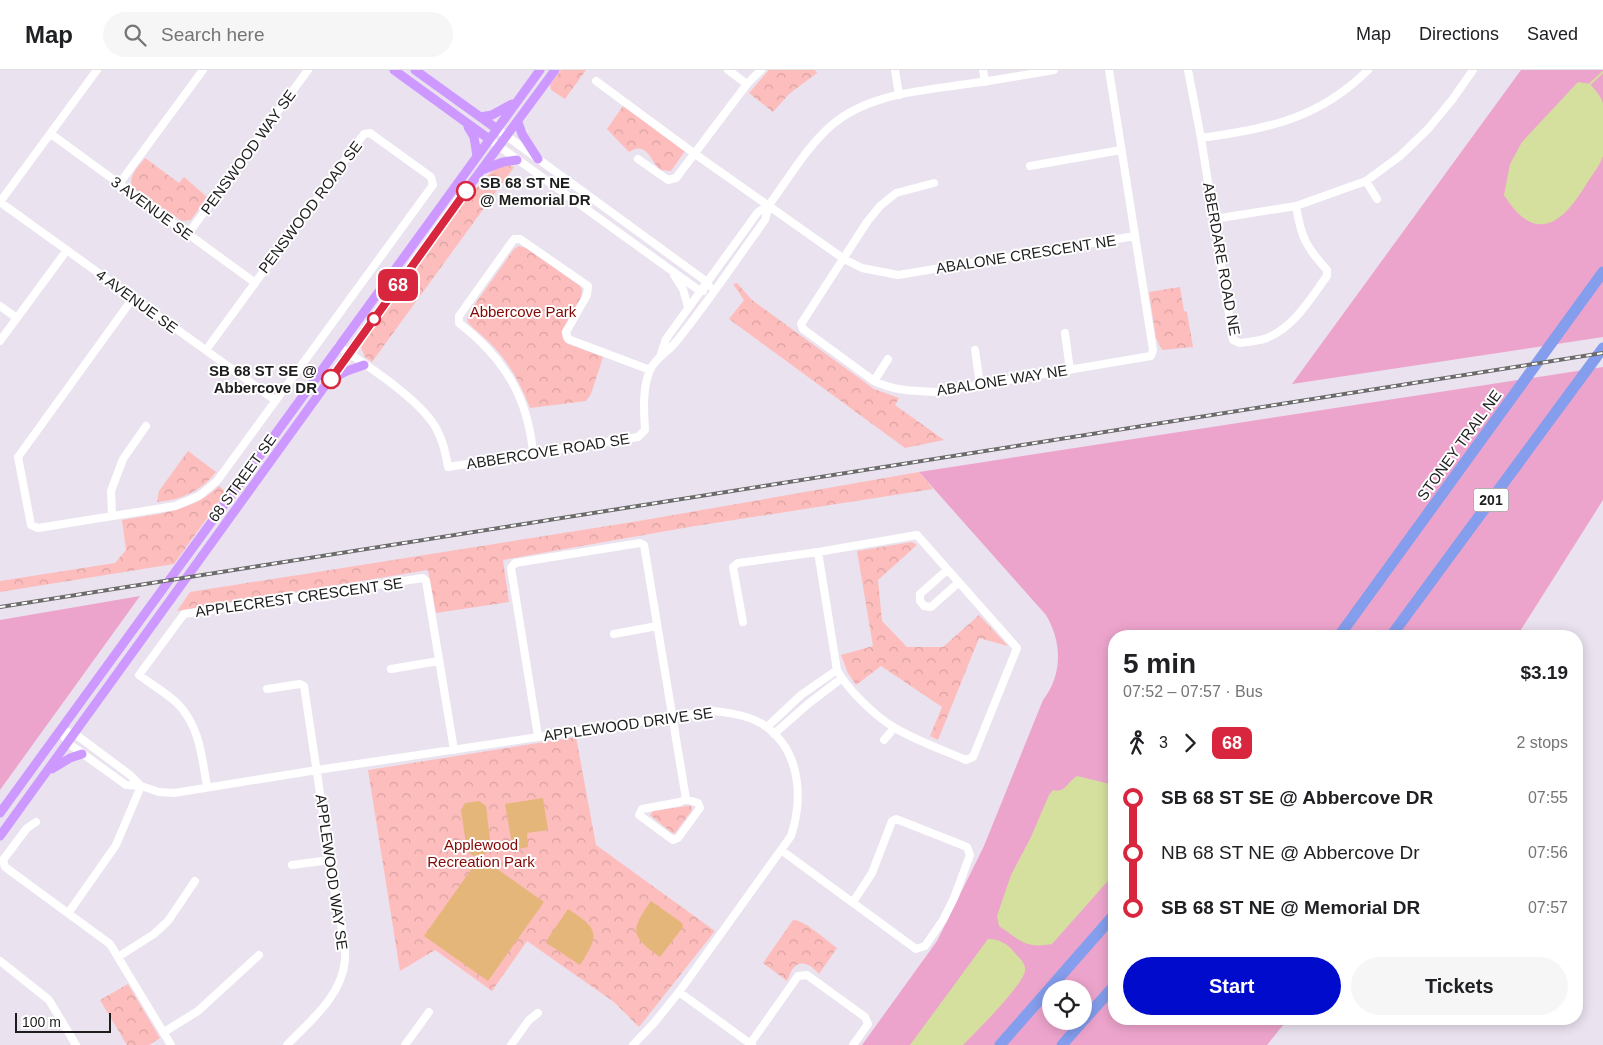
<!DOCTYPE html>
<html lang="en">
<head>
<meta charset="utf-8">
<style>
  body { margin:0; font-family:Arial,sans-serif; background:#f6f6f6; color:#202124; height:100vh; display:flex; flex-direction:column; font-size:19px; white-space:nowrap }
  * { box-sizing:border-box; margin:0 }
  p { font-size:16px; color:#757577 }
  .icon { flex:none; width:28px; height:28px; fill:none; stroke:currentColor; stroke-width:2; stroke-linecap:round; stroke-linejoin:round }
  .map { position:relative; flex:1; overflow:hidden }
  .side { position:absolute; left:1108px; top:560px; width:475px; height:395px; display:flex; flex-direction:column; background:#fff; border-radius:20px; box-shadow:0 2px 12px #0003 }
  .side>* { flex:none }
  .badge { padding:0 10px; border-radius:8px; font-size:18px; line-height:32px }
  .fabs { position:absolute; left:1042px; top:910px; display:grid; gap:10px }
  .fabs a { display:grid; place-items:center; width:50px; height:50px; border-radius:50%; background:#fff; box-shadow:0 2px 12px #0003; font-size:25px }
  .scale { position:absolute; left:15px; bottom:12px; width:96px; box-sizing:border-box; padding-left:5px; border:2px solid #1d1d1d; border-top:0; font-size:14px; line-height:18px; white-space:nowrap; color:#1d1d1d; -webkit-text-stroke:4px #fff; paint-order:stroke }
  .map>.badge { position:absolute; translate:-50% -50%; box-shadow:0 0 0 2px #fff }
  .legs { display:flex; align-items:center; gap:8px; height:55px; padding:0 15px; font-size:16px }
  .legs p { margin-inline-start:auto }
  .overview { display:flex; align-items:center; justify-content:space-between; height:85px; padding:0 15px }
  h1 { font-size:28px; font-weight:600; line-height:38px }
  .primary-button { display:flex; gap:10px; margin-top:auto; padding:10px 15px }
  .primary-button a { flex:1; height:58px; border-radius:30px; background:#000bcb; color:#fff; font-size:20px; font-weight:600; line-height:58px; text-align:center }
  .primary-button a+a { background:#f6f6f6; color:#202124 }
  ul { padding:0 15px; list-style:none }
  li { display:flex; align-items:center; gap:18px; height:55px; font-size:19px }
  li i { display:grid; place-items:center; width:8px; height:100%; margin:0 6px; background:currentColor }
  li i::after { content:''; width:12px; height:12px; margin:-6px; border:4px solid; border-radius:50%; background:#fff }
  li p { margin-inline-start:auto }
  li:first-child i { background:linear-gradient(#0000 50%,currentColor 0) }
  li:last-child i { background:linear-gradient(currentColor 50%,#0000 0) }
  header { display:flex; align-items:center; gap:30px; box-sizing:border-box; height:70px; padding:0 25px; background:#fff; border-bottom:1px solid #e0e0e0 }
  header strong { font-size:24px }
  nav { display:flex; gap:28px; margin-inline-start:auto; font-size:18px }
  .search { width:350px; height:45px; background:#f6f6f6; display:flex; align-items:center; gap:12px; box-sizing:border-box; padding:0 18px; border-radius:28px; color:#757577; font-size:19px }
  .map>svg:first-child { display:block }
  .grass { fill:#eda4cc; fill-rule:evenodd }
  .park { fill:url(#park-crowns) }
  .pitch { fill:#e4b67a }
  .water { fill:#d5e09f }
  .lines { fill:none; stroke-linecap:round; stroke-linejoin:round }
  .stream { stroke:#d5e09f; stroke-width:2 }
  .minor { stroke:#fff; stroke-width:8 }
  .major { stroke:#cd98ff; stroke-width:9 }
  .highway { stroke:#849dec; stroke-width:11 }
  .rail-casing { stroke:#6b6b6b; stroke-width:4 }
  .rail { stroke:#fff; stroke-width:2; stroke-dasharray:5.5; stroke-linecap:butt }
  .line-1-casing { stroke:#fff; stroke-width:11 }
  .line-1 { stroke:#d7263d; stroke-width:8 }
  .stop-1-dot { fill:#fff; stroke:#d7263d; stroke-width:2.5 }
  .labels { text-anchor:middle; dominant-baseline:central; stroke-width:4; stroke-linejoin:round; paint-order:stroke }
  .shield { fill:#fff; stroke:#616161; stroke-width:1 }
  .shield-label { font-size:14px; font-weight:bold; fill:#1d1d1d }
  .street-label { font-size:15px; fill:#1d1d1d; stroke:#fff }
  .stop-label { font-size:15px; font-weight:bold; fill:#1d1d1d; stroke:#fff; text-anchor:start }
  .park-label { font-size:15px; fill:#830804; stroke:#fff }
</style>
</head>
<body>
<header>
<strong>Map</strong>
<div class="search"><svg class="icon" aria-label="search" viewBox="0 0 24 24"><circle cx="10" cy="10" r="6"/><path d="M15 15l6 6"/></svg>Search here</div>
<nav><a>Map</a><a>Directions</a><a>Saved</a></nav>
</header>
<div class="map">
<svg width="1603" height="975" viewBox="0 0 1603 975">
  <defs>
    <pattern id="park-crowns" width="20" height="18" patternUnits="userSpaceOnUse" patternTransform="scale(1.25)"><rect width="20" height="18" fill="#fdbdbc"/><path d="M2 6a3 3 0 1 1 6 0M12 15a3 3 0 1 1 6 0" fill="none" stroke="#d8a2a1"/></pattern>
  </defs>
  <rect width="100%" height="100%" fill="#eae2ef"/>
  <!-- grass -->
  <path class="grass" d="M1521 0H1603V267L1292 314Z
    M1603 297V430L1517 566H1114V949H1288L1267 975H862L937 871 984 776 1043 630C1063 604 1062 572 1046 545L919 402ZM1051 919H1084V951H1051Z
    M140 526 0 720V550Z"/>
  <!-- park -->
  <path class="park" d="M561 0H586L565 29 551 20 550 15Z
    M769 0H815L817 3 789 24 773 42 749 23Z
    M623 36 685 81 671 101 660 100C650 89 646 71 629 82L607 59Z
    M145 88 179 113 184 107 207 127 191 150 182 151 133 118C127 107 138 97 145 88Z
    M508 95 514 97 372 292 365 287 361 278 365 267 460 136 490 103 501 96Z
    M519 176 526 178 580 216 582 220 581 228 562 261C561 267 563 270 568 274L603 287 591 324 586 331 530 338C521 314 509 292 491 274 486 268 472 258 468 252 466 248 468 245 470 241L514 179Z
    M737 213 752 230 874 319 899 328 895 335 944 370 905 378 729 249 744 230 733 214Z
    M1180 217 1184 241 1187 242 1193 277 1162 280 1156 268 1149 222Z
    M188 381 216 402C201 421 181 430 157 432L159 421Z
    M919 402 933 419 689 457 503 490 509 532 436 543 428 500 177 541 190 522 639 451Z
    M219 416 226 422 174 494 0 522V511L115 493 126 480 122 450C157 444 192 442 219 416Z
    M912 472 917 475 878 510 882 551 907 577H943L979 545 1008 576 979 568 938 670 930 666 942 637 881 596 856 615 848 603 841 585 873 576 857 481Z
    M576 667 596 775 715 861 639 957 614 932 527 871 492 921 435 880 400 901 368 700Z
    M687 736H691L692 740 675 763H672L650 745 653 741Z
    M793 850C805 850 827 871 837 878L819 904C813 896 800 887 792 900 790 903 789 907 787 911L763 893Z
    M128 914 160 968 149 975H127L100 930Z"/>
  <!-- pitch -->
  <path class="pitch" d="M543 728 548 760 527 763 528 777 513 780 505 734Z
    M479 731 486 736 491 777 485 784 474 786 467 781 461 740 465 733Z
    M480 787 544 832 488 911 424 866Z
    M651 831 682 853 683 857 660 887C630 866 630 861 651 831Z
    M568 839C599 859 600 864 580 895L548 874 547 870Z"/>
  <!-- water -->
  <path class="water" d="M1578 12 1590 14C1594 19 1601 26 1603 33 1603 37 1603 81 1603 86 1600 95 1592 105 1587 113 1563 153 1536 176 1504 125L1510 94 1522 72Z
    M1077 706 1114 715V804L1052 874C1025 879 1020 870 999 856L997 846 1011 805 1031 767 1049 725 1053 720C1065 724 1068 711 1077 706Z
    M988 869C999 869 1007 873 1014 882 1019 888 1026 893 1025 901 1023 915 975 963 963 975H910Z"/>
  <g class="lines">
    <!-- stream -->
    <path class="stream" d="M1590 14 1603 2"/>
    <!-- minor -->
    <path class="minor" d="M97 0 0 132 275 330
      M728 0 747 14
      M895 0 899 25
      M983 0 985 12
      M1188 0 1201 68 1233 270 1240 273C1249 272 1259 271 1267 268 1295 256 1310 229 1327 206V200C1306 177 1301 167 1296 136
      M596 11 695 84 844 189 862 198 898 205 1135 166
      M497 59 707 212 709 216
      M51 64 254 212
      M1201 68C1267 59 1319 49 1368 0
      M489 69 700 221H703
      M638 89 668 110 676 108 747 14 761 0
      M1030 96 1121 80
      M1366 111 1377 129
      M934 113 896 123 880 136 867 152 801 254 803 259 874 311C894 321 915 321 937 322L1151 286 1153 280 1109 0
      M119 114 203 0
      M1214 149 1296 136 1366 111 1400 86 1428 59 1452 30 1473 0
      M188 164 308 0
      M674 205 683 219 688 237
      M133 228 18 387 31 455 38 458 175 436 199 426 217 411 433 115 431 107 370 63 364 64 206 280
      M0 236 17 248
      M1065 263 1070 300
      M0 271 67 180
      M338 276C366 295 423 331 437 360 443 371 446 384 448 397L638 367 645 360C644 341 642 319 650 300 656 287 667 283 675 273 707 234 735 191 765 150L769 135
      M975 280 980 315
      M661 284 666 269 758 142 769 135C789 108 807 76 833 54 870 23 922 21 967 14 996 10 1025 5 1054 0
      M874 311 888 289
      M533 383C528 327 504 288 459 253V246L514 169H520L588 216 587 225 566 262 568 269 650 300
      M112 445 111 421 123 389 146 356
      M947 500 920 524V531L924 536 931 537 958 513
      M743 552 733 497 738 493 818 482 917 465 1017 578 973 687 966 690C943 680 917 671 895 658 876 647 847 619 837 600L818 482
      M614 564 657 556
      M391 599 439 591
      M267 619 300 614 304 616 337 837C341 854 346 872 345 890 342 926 310 951 287 975
      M767 657 801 625 837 600
      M60 660 68 673 126 715 141 716 159 722 174 723 317 700 713 641C732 643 753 646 768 658 801 684 803 729 791 766L679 922 654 953 633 975
      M60 660 75 664 130 705 141 716
      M774 664 808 634 842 608
      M538 666 511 498 515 493 640 473 644 475 686 729
      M884 670 894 658
      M207 717C202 688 200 656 177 633 166 623 151 614 139 605L184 544 423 508 426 511 454 680
      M686 729 698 733 700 738 678 768 673 770 639 745 642 739 680 732Z
      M36 752 27 758 3 790 5 797 110 874 171 975
      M781 780 916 879 925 876 943 850 954 828 970 785 967 777 904 752 896 749 892 751 872 803 853 832
      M292 795 330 790
      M69 842 116 775 141 716
      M118 887 154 864 168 851 195 811
      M0 891 49 930 76 975
      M679 922 752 975
      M164 962 198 941 259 885
      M750 974 798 906 807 905 865 947 868 954 853 975
      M405 975 429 942
      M511 975 529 950 538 943"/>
    <!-- major -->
    <path class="major" d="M394 0 489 69
      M415 0 497 59
      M480 47 492 45 512 34
      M518 52 522 64 538 89
      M468 57 474 67 477 86
      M482 100 503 92 517 90
      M333 308 347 301 364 295
      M52 699 70 688 82 684
      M0 743 540 0
      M0 766 454 137 555 0"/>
    <!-- highway -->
    <path class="highway" d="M1339 566 1603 202
      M1391 566 1603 278
      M1084 950 1114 916
      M1000 975 1114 845
      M1062 975 1083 951"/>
    <defs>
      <path id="rail" d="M0 537 1603 283"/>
    </defs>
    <!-- rail casing -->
    <use href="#rail" class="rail-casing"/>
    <!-- rail -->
    <use href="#rail" class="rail"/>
  </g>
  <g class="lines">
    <defs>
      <path id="line-1" d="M331 309 466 121"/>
    </defs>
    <!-- line-1 casing -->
    <use href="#line-1" class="line-1-casing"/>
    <!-- line-1 -->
    <use href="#line-1" class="line-1"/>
  </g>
  <!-- markers -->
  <g class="stop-1-dot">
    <circle cx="466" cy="121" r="9"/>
    <circle cx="374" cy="249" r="6"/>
    <circle cx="331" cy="309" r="9"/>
  </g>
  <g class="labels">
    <!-- shield labels -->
    <rect class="shield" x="1473.5" y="418.5" width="35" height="23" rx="4"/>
    <g class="shield-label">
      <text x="1491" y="430">201</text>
    </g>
    <!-- street labels -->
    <g class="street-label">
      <text transform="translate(248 82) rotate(-54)">PENSWOOD WAY SE</text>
      <text transform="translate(310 137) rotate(-53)">PENSWOOD ROAD SE</text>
      <text transform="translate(152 138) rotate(36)">3 AVENUE SE</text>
      <text transform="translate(1026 184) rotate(-9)">ABALONE CRESCENT NE</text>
      <text transform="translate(1222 189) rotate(80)">ABERDARE ROAD NE</text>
      <text transform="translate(137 231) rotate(36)">4 AVENUE SE</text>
      <text transform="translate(1002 310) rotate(-9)">ABALONE WAY NE</text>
      <text transform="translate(1459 375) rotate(-54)">STONEY TRAIL NE</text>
      <text transform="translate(548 381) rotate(-9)">ABBERCOVE ROAD SE</text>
      <text transform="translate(242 408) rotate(-54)">68 STREET SE</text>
      <text transform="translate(299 527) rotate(-8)">APPLECREST CRESCENT SE</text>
      <text transform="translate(628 654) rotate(-8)">APPLEWOOD DRIVE SE</text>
      <text transform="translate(332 802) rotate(82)">APPLEWOOD WAY SE</text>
    </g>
    <!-- stop labels -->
    <g class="stop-label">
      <text x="480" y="112">SB 68 ST NE<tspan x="480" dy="17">@ Memorial DR</tspan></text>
      <text x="317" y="300" text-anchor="end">SB 68 ST SE @<tspan x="317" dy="17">Abbercove DR</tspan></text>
    </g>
    <!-- park labels -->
    <g class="park-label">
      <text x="523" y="241">Abbercove Park</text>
      <text x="481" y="774">Applewood<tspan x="481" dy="17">Recreation Park</tspan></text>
    </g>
  </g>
</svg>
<div class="fabs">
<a><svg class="icon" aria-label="locate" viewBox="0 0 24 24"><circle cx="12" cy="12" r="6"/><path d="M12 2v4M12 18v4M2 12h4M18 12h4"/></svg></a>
</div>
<div class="scale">100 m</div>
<b class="badge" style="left:398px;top:215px;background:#d7263d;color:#fff">68</b>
<section class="side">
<div class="overview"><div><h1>5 min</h1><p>07:52 – 07:57 · Bus</p></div><b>$3.19</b></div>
<div class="legs"><svg class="icon" aria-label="walk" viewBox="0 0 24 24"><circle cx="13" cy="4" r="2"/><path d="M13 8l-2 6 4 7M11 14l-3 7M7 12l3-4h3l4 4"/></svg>3<svg class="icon" aria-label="forward" viewBox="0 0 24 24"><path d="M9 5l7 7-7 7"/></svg><b class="badge" style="background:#d7263d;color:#fff">68</b><p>2 stops</p></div>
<ul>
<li><i style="color:#d7263d"></i><b>SB 68 ST SE @ Abbercove DR</b><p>07:55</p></li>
<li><i style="color:#d7263d"></i><span>NB 68 ST NE @ Abbercove Dr</span><p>07:56</p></li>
<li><i style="color:#d7263d"></i><b>SB 68 ST NE @ Memorial DR</b><p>07:57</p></li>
</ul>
<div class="primary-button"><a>Start</a><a>Tickets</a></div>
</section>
</div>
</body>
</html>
